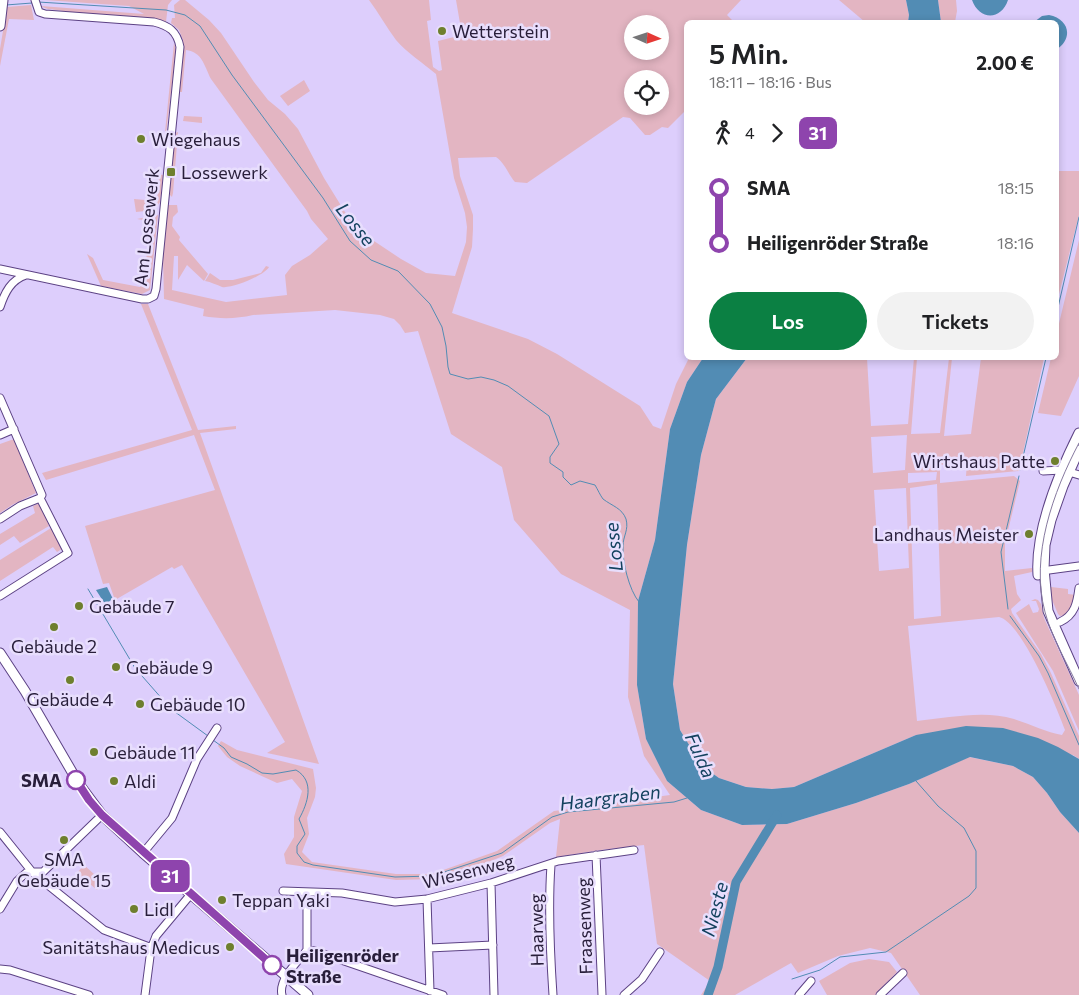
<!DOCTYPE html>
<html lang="de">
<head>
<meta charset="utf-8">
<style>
  body { margin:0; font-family:Commissioner,sans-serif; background:#f2f2f2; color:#202124; height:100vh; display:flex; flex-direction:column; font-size:19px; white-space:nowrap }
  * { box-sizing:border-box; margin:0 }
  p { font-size:16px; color:#757577 }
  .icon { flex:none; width:28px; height:28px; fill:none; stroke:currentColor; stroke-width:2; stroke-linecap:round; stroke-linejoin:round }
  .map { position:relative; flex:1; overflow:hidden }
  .panel { position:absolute; left:684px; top:20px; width:375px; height:340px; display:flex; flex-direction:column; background:#fff; border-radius:8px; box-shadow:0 2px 8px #0003 }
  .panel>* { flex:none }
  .badge { padding:0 10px; border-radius:8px; font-size:18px; line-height:32px }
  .needle { width:32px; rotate:93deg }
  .tools { position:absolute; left:624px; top:15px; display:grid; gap:10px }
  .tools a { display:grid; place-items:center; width:45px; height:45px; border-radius:50%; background:#fff; box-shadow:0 2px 8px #0003; font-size:25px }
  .map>.badge { position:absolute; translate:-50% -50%; box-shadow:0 0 0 2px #fff }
  .legs { display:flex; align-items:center; gap:8px; height:55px; padding:0 25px; font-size:16px }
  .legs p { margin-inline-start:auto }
  .summary { display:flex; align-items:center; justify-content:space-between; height:85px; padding:0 25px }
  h1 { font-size:28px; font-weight:600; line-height:38px }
  .button { display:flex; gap:10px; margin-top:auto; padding:10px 25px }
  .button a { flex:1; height:58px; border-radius:30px; background:#0b8043; color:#fff; font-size:20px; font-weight:600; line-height:58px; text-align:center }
  .button a+a { background:#f2f2f2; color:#202124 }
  ul { padding:0 25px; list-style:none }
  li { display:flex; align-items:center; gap:18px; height:55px; font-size:19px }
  li i { display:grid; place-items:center; width:8px; height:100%; margin:0 6px; background:currentColor }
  li i::after { content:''; width:12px; height:12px; margin:-6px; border:4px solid; border-radius:50%; background:#fff }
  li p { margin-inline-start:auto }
  li:first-child i { background:linear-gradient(#0000 50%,currentColor 0) }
  li:last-child i { background:linear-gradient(currentColor 50%,#0000 0) }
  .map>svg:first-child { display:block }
  .green { fill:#e3b5c2; fill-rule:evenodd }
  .water { fill:#528cb4 }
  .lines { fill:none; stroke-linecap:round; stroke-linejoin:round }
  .stream { stroke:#528cb4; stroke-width:1 }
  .river { stroke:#528cb4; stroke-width:9 }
  .minor-casing { stroke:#5c4284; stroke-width:9 }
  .major-casing { stroke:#5c4284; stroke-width:11 }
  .minor { stroke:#fff; stroke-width:7 }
  .major { stroke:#fff; stroke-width:9 }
  .tram { stroke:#86799f; stroke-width:1 }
  .line-1-casing { stroke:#fff; stroke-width:11 }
  .line-1 { stroke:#8e44ad; stroke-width:8 }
  .poi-dot { fill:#6e7f2e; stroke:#e8defd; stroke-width:2 }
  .stop-1-dot { fill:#fff; stroke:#8e44ad; stroke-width:2.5 }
  .labels { text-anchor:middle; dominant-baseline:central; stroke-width:5; stroke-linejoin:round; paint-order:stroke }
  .poi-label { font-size:18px; fill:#281e3a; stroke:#e8defd; text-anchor:start }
  .street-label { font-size:18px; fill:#281e3a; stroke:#e8defd }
  .stop-label { font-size:18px; font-weight:bold; fill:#281e3a; stroke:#e8defd; text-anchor:end }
  .water-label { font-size:19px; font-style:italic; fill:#14425f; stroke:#e8defd }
</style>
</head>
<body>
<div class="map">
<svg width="1079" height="995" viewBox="0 0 1079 995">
  <rect width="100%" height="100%" fill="#ddcefc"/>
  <!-- green -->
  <path class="green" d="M45 0H172L168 5 166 22C133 15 94 19 63 11 55 9 48 11 41 6L144 14 129 6Z
    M180 0H185L209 20 221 33 254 82 268 100 285 114 298 129 324 178 353 225 362 233 401 259 426 273 455 276 466 242 467 227 465 213 454 178 436 74C423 63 407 53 396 40 386 27 379 13 369 0H429L431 20 427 21 433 67 439 71 442 70 438 41 462 35 456 0H741L727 15 734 22H686V110L668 128 662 127 650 135H645L630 118 623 117 527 183 515 182C508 174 505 163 496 157L458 158 460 176 473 215V229L472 247 452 313 528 339 557 354 640 406 653 426 661 429 676 384 689 358H703L687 382 670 429 655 540 638 601 637 685 646 739 667 781 701 810 742 825 787 824 856 803 909 784 969 757 1013 766 1033 777 1047 793 1060 812 1079 833V995H920L891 953 870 948 838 956 798 973 791 963 735 995H701L710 981 657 944 644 845 601 850 556 857 560 819 550 823 503 856 478 866 433 879 396 880 286 864 284 854 294 837V817L302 791 292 779 277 783 240 766 227 757 218 746 221 741 237 750 313 769 316 788 315 797 307 818 309 834 302 852 312 862 396 874H432L497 851 554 811 670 795 644 756 628 697 630 610 561 574 514 520 502 467 451 434 418 331 405 333 400 325 394 319 380 315 335 310 253 315C236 319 220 319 203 316L204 309 164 299 163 257 168 205H177L178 212 173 217 172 226 180 237 179 240 208 274 204 281 187 265 178 280V256H174L172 290 226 302 287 295 285 275 292 266 310 255 328 239 311 219 307 211 211 79C204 65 202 52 186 50L182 92H179L183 40 179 30 171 23 172 18H175L174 5ZM632 24H660V51H632ZM632 79H660V106H632Z
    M839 0H906L909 15 908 22H865Z
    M938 0H956L957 11 955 22H941Z
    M31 5 34 20 9 19 0 66V49L7 7Z
    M174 43 176 50 166 134 165 132Z
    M304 80 310 91 288 106 280 96Z
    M184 116 202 117V123L183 121Z
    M178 132 173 193 172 197 168 193 175 133Z
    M1056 171H1079V215L1056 306Z
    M138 172 163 175 160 202 154 210 136 212 134 199 157 201 159 175Z
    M158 215 150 290 142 294 101 286 87 254 93 258 103 280 140 287 144 282 150 221 137 219Z
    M1079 240V376L1061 416 1038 413 1051 358H1056V336Z
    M266 266 269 267C265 275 232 289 222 287 217 285 211 282 205 281L210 273 220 280H233L261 273Z
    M141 304H148L198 430 236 426V429L200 433 319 764 267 753 285 742 182 565 174 569 172 567 115 600 109 583 103 584 85 526 215 490 194 435 46 480 42 473 192 430Z
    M747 358H867L871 426 908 424 914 358H917L911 434 940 433 949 358H952L944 436 971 434 981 358H1044L1019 471 966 476 967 462 940 465V483L1014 476 1020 481 1005 543V571L1032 568V572L1014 576 1017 594 1021 600 1011 609 1012 613 1041 654 1050 671 1079 736V759L1073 755 916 735 794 787 772 789 746 787 719 778 702 766 680 730 673 684 687 545 701 455 716 399ZM907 435 905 470 873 473 871 437ZM937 472 936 480 908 483V473ZM937 484 941 616 914 619 910 488ZM906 488 909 568 879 571 874 490ZM999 617C1022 622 1057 708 1065 730L1062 735C1046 732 1030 724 1014 719 983 710 949 718 917 721L908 626Z
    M14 439 36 493 12 505 0 513V444Z
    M40 503 49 526 20 543 14 536 0 545V534L35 513 33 506Z
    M51 528 62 549 57 552 53 547 0 581V560Z
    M1051 587 1068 589V594L1076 595 1068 615 1060 616 1058 614 1050 595Z
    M1035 599 1038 600 1041 604 1044 618 1079 695V731L1053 671 1016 613 1029 604 1033 613 1038 612 1039 609 1036 601H1031Z
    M84 865 104 883 97 890 77 873Z
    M869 959 889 962 897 972 875 995H827L819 981 850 963Z"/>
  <!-- water -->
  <path class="water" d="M906 0H938L941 22H908L909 15Z
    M972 0H1008C1001 21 979 20 972 0Z
    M1049 15C1069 19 1074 38 1056 50V22H1034L1042 16Z
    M703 358H747L716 399 701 455 687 545 673 684 680 730 702 766 719 778 746 787 772 789 794 787 916 735 966 726 1003 728 1038 738 1058 747 1079 759V833L1060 812 1047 793 1033 777 1013 766 970 757 909 784 856 803 787 824 742 825 701 810 667 781 646 739 637 685 638 601 655 540 670 429 687 382Z
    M107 587 113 599 105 604 96 590Z"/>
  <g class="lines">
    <!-- stream -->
    <path class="stream" d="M38 2 166 10 185 15 200 26 232 75 323 198 350 241 371 260 398 271 430 304 442 327 446 346 448 367 450 374 468 379 481 377 494 380 508 386 549 416 559 444 550 457V463L563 472V477L571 485 580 481 595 485C598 490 600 495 603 499 612 506 622 508 626 519 629 530 623 536 623 546 622 561 629 590 639 602
      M6 5 32 3
      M1056 316 1079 217
      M1020 470 1046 358
      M88 589 135 668 171 709 208 736
      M1008 609 1001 552 1019 476
      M1010 616 1039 656 1048 673 1079 745
      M213 740 224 748 231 757 247 764 262 773 273 774 296 770C315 781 308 803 299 819L305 834 297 846V853L304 862 313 865 395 877 432 876 502 853 552 817 568 812 674 802 687 798
      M792 979 820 970 840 957 886 952 969 896 976 888V851L964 828 938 806 916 781"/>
    <!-- river -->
    <path class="river" d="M708 995 718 967 736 882 777 815"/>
    <defs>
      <path id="minor" d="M0 269 142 299H148L154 296 156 289 180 47C177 31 169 26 154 22L45 14 39 12 35 0
        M0 307C5 292 11 280 26 275
        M0 398 42 495 40 498 68 553 0 596
        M0 435 14 429
        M1043 471 1062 470 1079 475
        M0 519 20 506 40 498
        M1049 570 1079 566
        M1060 622C1075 615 1077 603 1079 588
        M0 832 33 873 104 930 152 948
        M143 853 172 818 197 759 217 728
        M596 855 602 995
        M551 865C548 908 550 951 553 995
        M491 883 494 995
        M283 891 342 893 395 902 427 899 491 883 558 861 634 850
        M427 899 430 991
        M0 909 17 881 27 872H43L102 815
        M429 948 493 945
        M307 950V893
        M0 969 10 970 89 995
        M145 995 151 949 156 936 191 894
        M282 995C278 980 298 961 307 950L315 951 443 995
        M624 995 642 979 660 952
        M799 995 811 981
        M880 995 903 973"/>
      <path id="major" d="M0 26 3 0
        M1079 450 1063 486 1051 520 1045 545 1044 569 1048 611 1079 681
        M1038 575C1035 530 1059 473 1079 433
        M0 653 25 691 79 784 102 815 143 853 308 995"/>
    </defs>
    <!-- minor casing -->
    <use href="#minor" class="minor-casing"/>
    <!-- major casing -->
    <use href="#major" class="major-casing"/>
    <!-- minor -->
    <use href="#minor" class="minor"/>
    <!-- major -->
    <use href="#major" class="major"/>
    <!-- tram -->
    <path class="tram" d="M1079 443C1053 492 1030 556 1045 612 1052 639 1068 664 1079 689"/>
  </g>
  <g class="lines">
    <defs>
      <path id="line-1" d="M76 780 89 800 102 815 272 965"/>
    </defs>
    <!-- line-1 casing -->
    <use href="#line-1" class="line-1-casing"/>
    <!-- line-1 -->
    <use href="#line-1" class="line-1"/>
  </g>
  <!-- markers -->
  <g class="poi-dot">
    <circle cx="442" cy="31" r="5"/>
    <circle cx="141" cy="139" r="5"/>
    <rect x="166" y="167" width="10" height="10" rx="2.5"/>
    <circle cx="1055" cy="461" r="5"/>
    <circle cx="1029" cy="534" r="5"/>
    <circle cx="79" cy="606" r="5"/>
    <circle cx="54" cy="627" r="5"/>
    <circle cx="116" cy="667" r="5"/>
    <circle cx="70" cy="680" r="5"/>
    <circle cx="140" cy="704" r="5"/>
    <circle cx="94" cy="752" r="5"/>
    <circle cx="114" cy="781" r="5"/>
    <circle cx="64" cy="840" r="5"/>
    <circle cx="222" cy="900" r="5"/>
    <circle cx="134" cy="909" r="5"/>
    <circle cx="230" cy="947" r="5"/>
  </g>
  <g class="stop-1-dot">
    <circle cx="76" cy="780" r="9"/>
    <circle cx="272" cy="965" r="9"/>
  </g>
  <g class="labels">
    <!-- poi labels -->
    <g class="poi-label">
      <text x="452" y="31">Wetterstein</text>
      <text x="151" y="139">Wiegehaus</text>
      <text x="181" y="172">Lossewerk</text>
      <text x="1045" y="461" text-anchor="end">Wirtshaus Patte</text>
      <text x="1019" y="534" text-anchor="end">Landhaus Meister</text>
      <text x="89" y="606">Gebäude 7</text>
      <text x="54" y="646" text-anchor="middle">Gebäude 2</text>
      <text x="126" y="667">Gebäude 9</text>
      <text x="70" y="699" text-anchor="middle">Gebäude 4</text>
      <text x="150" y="704">Gebäude 10</text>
      <text x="104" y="752">Gebäude 11</text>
      <text x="124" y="781">Aldi</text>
      <text x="64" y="859" text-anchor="middle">SMA<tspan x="64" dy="21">Gebäude 15</tspan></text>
      <text x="232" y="900">Teppan Yaki</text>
      <text x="144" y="909">Lidl</text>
      <text x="220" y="947" text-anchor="end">Sanitätshaus Medicus</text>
    </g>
    <!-- street labels -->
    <g class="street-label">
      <text transform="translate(146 227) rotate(-84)">Am Lossewerk</text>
      <text transform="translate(468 871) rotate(-14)">Wiesenweg</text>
      <text transform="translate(584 926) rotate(-92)">Fraasenweg</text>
      <text transform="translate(536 930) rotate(-91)">Haarweg</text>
    </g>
    <!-- stop labels -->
    <g class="stop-label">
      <text x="62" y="780">SMA</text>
      <text x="286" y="955" text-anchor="start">Heiligenröder<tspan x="286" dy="21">Straße</tspan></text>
    </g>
    <!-- water labels -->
    <g class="water-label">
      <text transform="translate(356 224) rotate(51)">Losse</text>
      <text transform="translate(613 547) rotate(-96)">Losse</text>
      <text transform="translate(701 755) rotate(66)">Fulda</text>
      <text transform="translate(610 797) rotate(-7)">Haargraben</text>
      <text transform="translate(714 909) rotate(-75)">Nieste</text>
    </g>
  </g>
</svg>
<div class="tools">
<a><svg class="needle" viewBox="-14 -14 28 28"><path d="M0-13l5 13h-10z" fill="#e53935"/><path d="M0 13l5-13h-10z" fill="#757577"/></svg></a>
<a><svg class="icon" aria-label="locate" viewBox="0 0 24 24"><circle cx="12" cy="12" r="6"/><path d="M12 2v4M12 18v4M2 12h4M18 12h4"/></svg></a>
</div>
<b class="badge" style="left:170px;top:876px;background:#8e44ad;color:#fff">31</b>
<section class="panel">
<div class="summary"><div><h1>5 Min.</h1><p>18:11 – 18:16 · Bus</p></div><b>2.00 €</b></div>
<div class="legs"><svg class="icon" aria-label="walk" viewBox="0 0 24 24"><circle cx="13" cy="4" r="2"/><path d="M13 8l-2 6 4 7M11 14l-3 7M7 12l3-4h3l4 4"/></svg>4<svg class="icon" aria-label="forward" viewBox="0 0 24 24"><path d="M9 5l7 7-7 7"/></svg><b class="badge" style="background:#8e44ad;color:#fff">31</b></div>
<ul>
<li><i style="color:#8e44ad"></i><b>SMA</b><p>18:15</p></li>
<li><i style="color:#8e44ad"></i><b>Heiligenröder Straße</b><p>18:16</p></li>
</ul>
<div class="button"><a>Los</a><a>Tickets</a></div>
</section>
</div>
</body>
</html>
